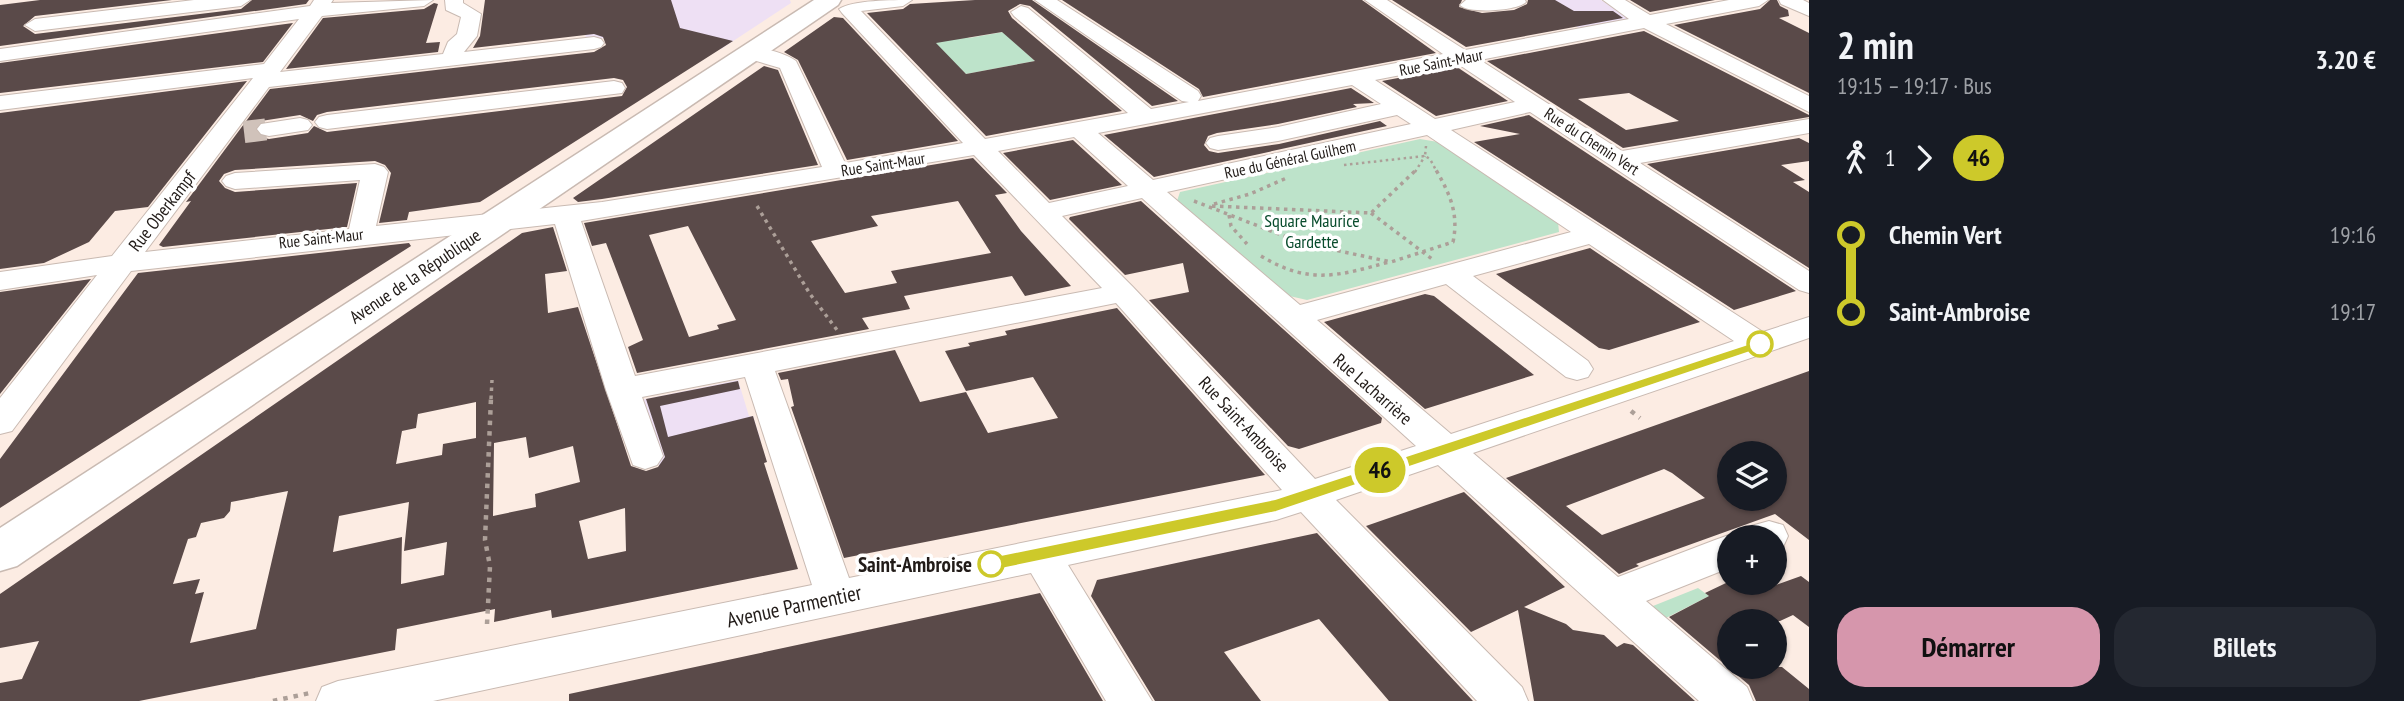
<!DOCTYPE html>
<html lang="fr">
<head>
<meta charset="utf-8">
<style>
  body { margin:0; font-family:"PT Sans Narrow",sans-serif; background:#242831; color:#f1f3f6; height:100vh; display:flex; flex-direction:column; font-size:26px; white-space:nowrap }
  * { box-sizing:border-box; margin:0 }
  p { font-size:23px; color:#9ea1a6 }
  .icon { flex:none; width:38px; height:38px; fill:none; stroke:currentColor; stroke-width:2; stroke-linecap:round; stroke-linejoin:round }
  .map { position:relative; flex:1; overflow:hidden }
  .drawer { display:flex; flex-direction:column; background:#171b24; width:595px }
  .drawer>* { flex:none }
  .badge { padding:0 14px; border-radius:23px; font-size:24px; line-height:46px }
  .controls { position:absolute; left:1717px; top:441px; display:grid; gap:14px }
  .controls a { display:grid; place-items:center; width:70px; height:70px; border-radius:50%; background:#171b24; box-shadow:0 2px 5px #0004; font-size:35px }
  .map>.badge { position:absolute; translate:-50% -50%; box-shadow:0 0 0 4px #fff }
  .legs { display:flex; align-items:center; gap:10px; height:77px; padding:0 28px; font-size:23px }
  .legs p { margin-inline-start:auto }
  .head { display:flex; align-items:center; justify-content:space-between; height:119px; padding:0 28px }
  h1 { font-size:38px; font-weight:700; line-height:52px }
  .action { display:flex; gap:14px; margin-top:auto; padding:14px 28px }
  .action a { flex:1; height:80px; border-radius:28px; background:#d696ac; color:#111; font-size:28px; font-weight:700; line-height:80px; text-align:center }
  .action a+a { background:#242831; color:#f1f3f6 }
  ul { padding:0 28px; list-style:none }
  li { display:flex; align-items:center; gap:24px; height:77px; font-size:26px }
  li i { display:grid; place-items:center; width:10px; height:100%; margin:0 9px; background:currentColor }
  li i::after { content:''; width:18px; height:18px; margin:-9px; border:5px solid; border-radius:50%; background:#171b24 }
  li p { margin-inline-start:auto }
  li:first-child i { background:linear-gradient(#0000 50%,currentColor 0) }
  li:last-child i { background:linear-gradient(currentColor 50%,#0000 0) }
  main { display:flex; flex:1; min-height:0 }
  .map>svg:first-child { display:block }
  .education { fill:#eee0f4 }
  .green { fill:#bde3ca }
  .building { fill:#5a4a49; fill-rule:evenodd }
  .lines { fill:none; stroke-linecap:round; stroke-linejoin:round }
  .minor-tunnel { stroke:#d0c2ba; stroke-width:22; stroke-dasharray:22 10; stroke-linecap:butt }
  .minor-casing { stroke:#c9bab2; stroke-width:2 }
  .major-casing { stroke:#c9bab2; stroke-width:3 }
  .path-far2 { stroke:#ac9f98; stroke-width:2.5; stroke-dasharray:2.5 3.5; stroke-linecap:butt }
  .path-far1 { stroke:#ac9f98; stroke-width:3.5; stroke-dasharray:3.5 4.5; stroke-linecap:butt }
  .path { stroke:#ac9f98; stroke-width:4.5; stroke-dasharray:4.5 6; stroke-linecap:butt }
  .minor { fill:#fff; fill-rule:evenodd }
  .major { fill:#fff; fill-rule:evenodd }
  .line-1 { fill:#cdc92a; stroke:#fff; stroke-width:2 }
  .stop-1-dot { fill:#fff; stroke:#cdc92a; stroke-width:3.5 }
  .labels { text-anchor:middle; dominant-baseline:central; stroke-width:7; stroke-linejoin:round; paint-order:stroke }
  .far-street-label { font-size:16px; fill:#211b18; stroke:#fff }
  .street-label { font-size:18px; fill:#211b18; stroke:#fff }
  .park-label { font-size:18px; fill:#084b2c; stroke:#fff }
  .near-stop-label { font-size:21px; font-weight:bold; fill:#211b18; stroke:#fff; text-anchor:end }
  .near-street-label { font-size:21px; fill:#211b18; stroke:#fff }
</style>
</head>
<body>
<main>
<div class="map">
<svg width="1809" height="701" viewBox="0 0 1809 701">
  <rect width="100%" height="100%" fill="#fcece3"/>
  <!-- education -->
  <path class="education" d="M581 0H790L791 3 721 49 617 37 586 40Z
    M1532 0H1601L1630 19 1579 28Z
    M738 380 749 416H753L761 441 659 466 636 401Z"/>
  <!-- green -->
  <path class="green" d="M950 27 969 38 1003 32 1035 61 966 74 935 44Z
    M1420 139 1438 142 1558 222 1559 232 1307 300 1285 295 1177 201 1180 192Z
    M1698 588 1709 596 1662 620 1648 608Z"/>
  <!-- building -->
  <path class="building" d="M40 0H172L35 16 23 26 35 34 241 9 252 0H309L306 4 0 46V5Z
    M485 0H671L680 28 733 41 480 202 409 212 407 220 379 223 391 173 385 165 375 161 235 170 224 174 219 181 225 188 235 192 357 183 347 227 163 247 159 245 191 201 186 202 270 89 594 52 606 45 603 37 594 34 473 48 480 36ZM614 78 623 80 627 87 622 96 327 132 314 126 308 133 269 139 260 137 254 129 261 121 300 115 313 121 317 115 327 112Z
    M975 0H1032L1178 101 1152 106 1030 6 1020 4 1008 11 1012 18 1122 111 986 136 867 13 903 9 910 4ZM1002 32 1035 61 966 74 936 43Z
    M1062 0H1362L1436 53 1203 97 1199 89Z
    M1392 0H1462L1459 7 1482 13 1514 10 1527 4 1528 0H1555L1574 11H1613L1623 18 1466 47Z
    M1630 0H1715L1650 12Z
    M1770 0H1777L1780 6 1788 10 1789 16 1779 18 1809 33V93L1674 25 1760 9Z
    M434 3 438 4 426 43 440 42 438 52 286 69 323 18 424 9Z
    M834 17 843 18 958 141 847 160 798 60 784 52Z
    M293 23 263 62 0 93V63Z
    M1644 31 1809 115V117L1623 148 1487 61ZM1629 93 1679 121 1626 130 1578 99Z
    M764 66 778 70 818 165 602 199 578 202 573 198Z
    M1457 67 1508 101 1436 116 1382 81Z
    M247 81 148 207 115 211 89 242 44 263 0 269V113Z
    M1351 88 1374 103 1353 104 1357 107 1278 124 1217 133 1208 136 1204 145 1209 151 1218 153 1279 144 1380 121 1387 126 1154 177 1104 135Z
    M1529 115 1796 291 1734 310 1474 142 1520 134 1480 126Z
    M1799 138 1809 143V161L1781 165 1805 180 1793 182 1809 192V268L1647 164Z
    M1073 140 1122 185 1050 200 1003 153Z
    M973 158 1007 193 995 195 1021 231 1071 286 1025 296 1012 276 904 296 910 309 862 318 869 329 637 373 628 347 643 340 606 243 592 246 584 223ZM958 201 991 253 891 271 897 283 845 293 811 241 878 226 871 216ZM688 226 736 320 717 325 719 329 689 337 649 235Z
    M1141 201 1382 418 1381 423 1299 449 1288 446 1149 300 1189 292 1183 263 1125 275 1069 219 1070 217Z
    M553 227 567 271 545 274 548 313 578 307 631 466 646 471 658 467 665 457 646 399 738 381 740 389 660 406 668 437 753 416 767 462 764 463 798 569 552 618 551 610 494 622 495 609 397 629 395 650 139 701H0V683L22 679 39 641 0 648V594L522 233ZM476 402V438L443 444 442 455 396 464 402 431 416 428 418 414ZM526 437 529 458 573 446 580 482 535 494 536 507 493 516 494 443ZM288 491 256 629 190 643 204 592 195 594 200 579 173 584 188 539 196 537 201 523 224 518 230 511 231 502ZM409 502 404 551 447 542 444 575 401 584 402 537 333 552 339 516ZM625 508 626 551 588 559 579 521Z
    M409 243 411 246 0 508V459L138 273Z
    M1590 248 1700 322 1609 350 1599 348 1496 274Z
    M91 279 0 394V292Z
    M1425 294 1434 296 1534 375 1425 409 1324 322Z
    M1117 308 1265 475 844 558 791 407 794 406 788 379 781 380 778 373 895 350 920 402 966 392 988 433 1058 418 1033 377 966 391 945 351 970 346 968 343 1007 335 1005 331Z
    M1809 371V540L1775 514 1636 564 1639 566 1619 574 1506 478ZM1729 453H1774V499H1729ZM1664 469 1672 473 1705 498 1602 535 1566 506Z
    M1464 492 1565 587 1524 607 1566 624 1573 630 1604 635 1617 647 1624 643 1633 645 1695 701H1534L1518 610 1471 632 1366 526Z
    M1317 533 1473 701H1389L1319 619 1224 652 1261 701H1155L1091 596 1097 580Z
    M1801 576 1809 582V627L1793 615 1780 621H1729V667H1782L1809 689V701H1756L1749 685 1669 617 1709 596 1705 593 1726 583H1757L1765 589Z
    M1040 593 1103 701H569V694Z"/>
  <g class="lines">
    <!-- minor-tunnel -->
    <path class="minor-tunnel" d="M244 132 269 129"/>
    <defs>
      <path id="minor" d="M194 0H250L241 6 35 31 25 25 35 19Z
        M314 0H333L331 3 433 0 424 6 322 16 280 72 443 54 448 42 457 34 461 17 446 10 445 0H463V3L481 14 477 36 464 52 594 37 601 39 604 43 601 47 594 49 269 87 145 252 349 229 360 180 235 189 226 186 222 181 226 176 235 173 375 164 384 167 388 172 376 226 602 202 822 167 780 68 743 57 740 53 743 49C758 45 783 52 796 61L845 163 963 143 842 13 839 9C853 0 892 0 912 0L903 6 861 11 985 139 1128 113 1014 16 1011 12 1021 6 1028 8 1151 109 1189 102 1182 101 1035 0H1057L1198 91 1201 96 1198 101 1443 54 1365 0H1387L1465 50 1629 19 1603 0H1625L1650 15 1729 0H1768L1759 6 1666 24 1809 96V112L1644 28 1480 60 1622 151 1809 119V133L1640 163 1809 271V293L1799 290 1530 112 1451 130 1763 332 1809 317V338L1473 453 1618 577 1715 540 1729 535 1735 537H1729V568L1646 601 1747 687 1753 701H1699L1438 465 1336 500 1522 687 1528 701H1477L1301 512 1276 520 1068 565 1152 701H1106L1031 573 433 701H316L322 687 338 681 812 585 745 377 642 397 663 456 657 465 645 469 633 465 606 390 555 224 131 271 12 431 0 434V398L97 275 0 290V272L112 256 253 78 0 110V96L264 64 299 19 0 61V49L310 6ZM1458 64 1515 102 1435 119 1375 80ZM1352 85 1381 104 1278 127 1218 136 1210 138 1206 143 1210 148 1218 150 1278 141 1397 115 1411 124 1153 180 1098 133ZM1427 135 1571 232 1300 305 1167 192ZM1074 137 1128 186 1049 203 998 151ZM974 155 1102 288 635 376 581 221ZM1142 198 1416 446 1315 479 1133 287 1062 216ZM1589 244 1734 341 1451 434 1317 320 1446 284 1566 377 1577 380 1588 377 1593 369 1588 361 1473 276ZM1116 303 1282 490 849 578 775 371Z
        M1466 0H1525L1526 2C1518 11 1468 14 1460 5Z
        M1779 0H1803L1809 3V16L1781 4Z
        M614 81 622 83 625 88 622 93 327 129 319 127 315 122 319 117 327 115Z
        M300 118 308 120 312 125 308 130 269 136 261 134 257 129 261 124Z
        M1769 521 1783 525 1788 536 1783 547 1774 549V537H1746L1751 526Z"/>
      <path id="major" d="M814 0H841L838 5 17 566 0 571V528Z"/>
    </defs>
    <!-- minor casing -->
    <use href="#minor" class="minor-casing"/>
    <!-- major casing -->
    <use href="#major" class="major-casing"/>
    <!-- path-far2 -->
    <path class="path-far2" d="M1426 146 1425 156 1430 159 1437 172
      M1344 165 1425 156
      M1415 172 1425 156"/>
    <!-- path-far1 -->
    <path class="path-far1" d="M1194 201 1302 243 1391 262 1453 242C1459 214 1450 194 1436 170
      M1214 204 1250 194 1289 177
      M757 206 810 294 837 330
      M1212 206 1371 213 1416 170
      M1371 213 1432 259
      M1229 215 1231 226 1247 244
      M1261 256C1309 285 1338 276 1389 262
      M491 399 492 380"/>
    <!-- path -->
    <path class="path" d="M1631 411 1640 418
      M487 624 490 566 485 540 491 398
      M273 701 310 693"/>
    <!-- minor -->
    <use href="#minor" class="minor"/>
    <!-- major -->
    <use href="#major" class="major"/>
  </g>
  <!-- line-1 -->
  <path class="line-1" d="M1760 340 1765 341V347L1276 512 991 571 985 569 982 564 985 559 991 557 1275 499Z"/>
  <!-- markers -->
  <g class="stop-1-dot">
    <circle cx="1760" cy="344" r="12"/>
    <circle cx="991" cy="564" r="12"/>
  </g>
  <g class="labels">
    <!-- far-street labels -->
    <g class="far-street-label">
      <text transform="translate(1441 62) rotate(-11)">Rue Saint-Maur</text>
      <text transform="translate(1592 141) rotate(33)">Rue du Chemin Vert</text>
      <text transform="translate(1290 159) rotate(-12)">Rue du Général Guilhem</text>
      <text transform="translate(883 164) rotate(-9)">Rue Saint-Maur</text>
      <text transform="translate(321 238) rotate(-6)">Rue Saint-Maur</text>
    </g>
    <!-- street labels -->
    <g class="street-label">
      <text transform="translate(162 211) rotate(-52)">Rue Oberkampf</text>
      <text transform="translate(415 276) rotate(-34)">Avenue de la République</text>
      <text transform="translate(1373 389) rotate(41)">Rue Lacharrière</text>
      <text transform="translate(1244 424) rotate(47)">Rue Saint-Ambroise</text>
    </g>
    <!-- park labels -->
    <g class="park-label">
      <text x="1312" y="220">Square Maurice<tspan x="1312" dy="21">Gardette</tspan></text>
    </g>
    <!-- near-stop labels -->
    <g class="near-stop-label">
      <text x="972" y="564">Saint-Ambroise</text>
    </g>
    <!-- near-street labels -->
    <g class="near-street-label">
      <text transform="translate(794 606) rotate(-12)">Avenue Parmentier</text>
    </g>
  </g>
</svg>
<div class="controls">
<a><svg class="icon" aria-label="layers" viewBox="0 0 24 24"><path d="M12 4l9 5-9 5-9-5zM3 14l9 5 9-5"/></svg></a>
<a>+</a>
<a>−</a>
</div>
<b class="badge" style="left:1380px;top:470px;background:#cdc92a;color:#111">46</b>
</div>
<section class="drawer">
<div class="head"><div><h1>2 min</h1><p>19:15 – 19:17 · Bus</p></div><b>3.20 €</b></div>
<div class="legs"><svg class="icon" aria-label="walk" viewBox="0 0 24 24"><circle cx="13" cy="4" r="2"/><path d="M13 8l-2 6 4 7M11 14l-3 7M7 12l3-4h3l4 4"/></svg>1<svg class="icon" aria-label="forward" viewBox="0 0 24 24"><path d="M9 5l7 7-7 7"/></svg><b class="badge" style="background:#cdc92a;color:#111">46</b></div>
<ul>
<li><i style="color:#cdc92a"></i><b>Chemin Vert</b><p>19:16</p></li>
<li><i style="color:#cdc92a"></i><b>Saint-Ambroise</b><p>19:17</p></li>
</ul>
<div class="action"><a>Démarrer</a><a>Billets</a></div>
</section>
</main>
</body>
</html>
